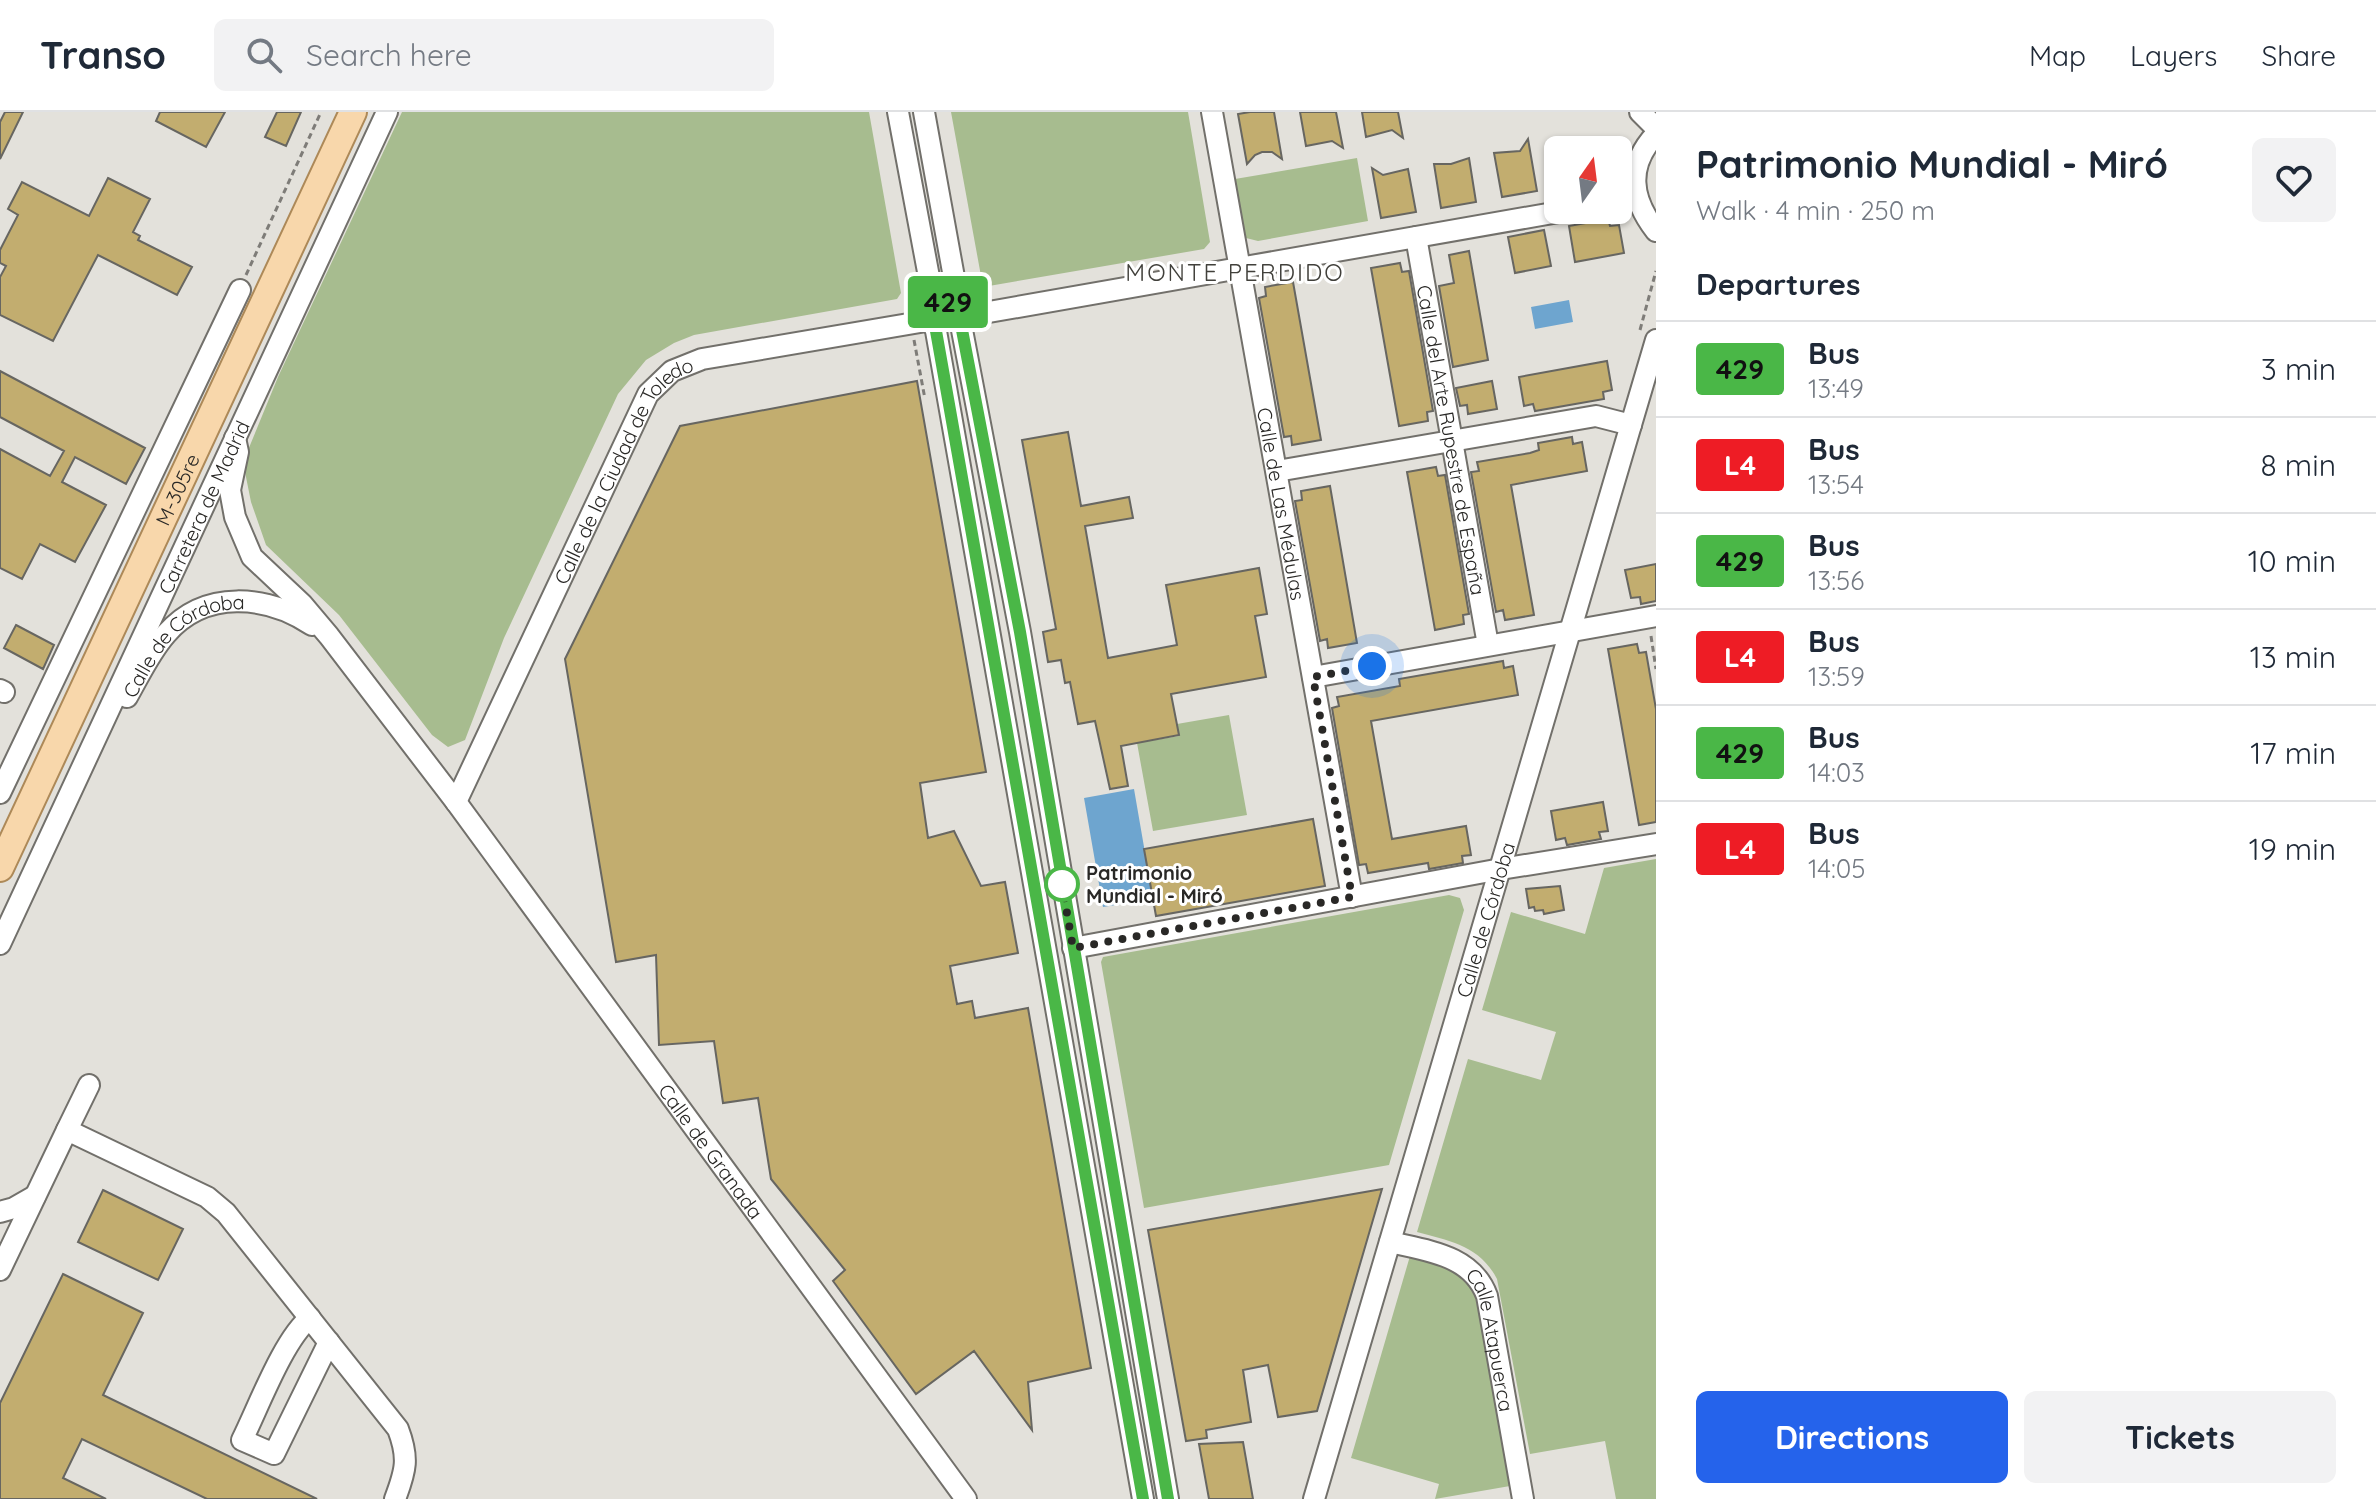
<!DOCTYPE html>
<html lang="en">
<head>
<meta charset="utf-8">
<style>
  body { margin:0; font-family:Quicksand,sans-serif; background:#f2f2f3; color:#1f2937; height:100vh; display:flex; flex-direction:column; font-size:30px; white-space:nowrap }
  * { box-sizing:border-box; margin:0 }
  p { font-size:26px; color:#747a83 }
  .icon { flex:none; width:44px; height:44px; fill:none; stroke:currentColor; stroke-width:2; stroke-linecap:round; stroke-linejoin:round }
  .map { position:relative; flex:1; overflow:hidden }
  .details { display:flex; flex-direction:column; background:#fff; width:720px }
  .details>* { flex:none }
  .badge { padding:0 16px; border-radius:6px; font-size:28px; line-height:52px }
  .needle { width:52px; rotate:14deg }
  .controls { position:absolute; left:1544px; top:24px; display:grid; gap:16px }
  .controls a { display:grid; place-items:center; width:88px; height:88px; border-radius:12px; background:#fff; box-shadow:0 2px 6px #0004; font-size:40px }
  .you { position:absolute; width:40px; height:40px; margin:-20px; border:6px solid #fff; border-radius:50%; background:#1a73e8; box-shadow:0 0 0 12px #1a73e833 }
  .map>.badge { position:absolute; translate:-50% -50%; box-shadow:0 0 0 4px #fff }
  h2 { padding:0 40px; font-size:30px; line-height:72px }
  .round { display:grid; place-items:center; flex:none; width:84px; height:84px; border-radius:12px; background:#f2f2f3 }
  .overview { display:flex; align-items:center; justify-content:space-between; height:136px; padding:0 40px }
  h1 { font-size:38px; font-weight:700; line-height:60px }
  .primary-button { display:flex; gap:16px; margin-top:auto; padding:16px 40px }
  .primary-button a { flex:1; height:92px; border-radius:12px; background:#2563eb; color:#fff; font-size:32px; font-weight:700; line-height:92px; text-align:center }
  .primary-button a+a { background:#f2f2f3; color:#1f2937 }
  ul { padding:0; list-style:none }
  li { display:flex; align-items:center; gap:24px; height:96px; padding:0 40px; border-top:2px solid #e0e1e3 }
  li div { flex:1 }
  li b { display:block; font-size:30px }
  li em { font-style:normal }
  li .badge { min-width:88px; font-weight:700; text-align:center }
  header { display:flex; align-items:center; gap:48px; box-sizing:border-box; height:112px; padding:0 40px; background:#fff; border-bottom:2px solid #e0e1e3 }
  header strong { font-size:38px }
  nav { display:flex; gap:44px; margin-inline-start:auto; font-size:28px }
  .search { width:560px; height:72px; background:#f2f2f3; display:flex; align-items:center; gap:20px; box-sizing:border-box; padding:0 28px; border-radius:12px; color:#747a83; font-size:30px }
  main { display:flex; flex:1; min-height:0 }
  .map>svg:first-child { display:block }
  .green { fill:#a7bc8f }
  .water { fill:#6ea5cf }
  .building { fill:#c2ad6f; stroke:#676661; stroke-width:2 }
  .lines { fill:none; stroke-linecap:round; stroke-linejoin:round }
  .minor-casing { stroke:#72706b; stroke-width:24 }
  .major-casing { stroke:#ad8958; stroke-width:30 }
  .path { stroke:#7e7c78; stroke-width:3; stroke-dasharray:6 4; stroke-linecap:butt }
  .minor { stroke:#fff; stroke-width:20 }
  .major { stroke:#f8d7ab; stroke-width:26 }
  .line-casing { stroke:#fff; stroke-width:18 }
  .line { stroke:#4ab747; stroke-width:12 }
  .walk { stroke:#292826; stroke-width:8; stroke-dasharray:0 14.4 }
  .stop-dot { fill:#fff; stroke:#4ab747; stroke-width:4 }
  .labels { text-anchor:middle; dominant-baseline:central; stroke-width:6; stroke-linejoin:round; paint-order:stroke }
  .street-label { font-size:20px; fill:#292826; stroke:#fff }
  .stop-label { font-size:20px; font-weight:bold; fill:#292826; stroke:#fff; text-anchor:start }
  .quarter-label { font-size:24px; letter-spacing:2px; fill:#41403b; stroke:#fff }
</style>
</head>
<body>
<header>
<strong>Transo</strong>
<div class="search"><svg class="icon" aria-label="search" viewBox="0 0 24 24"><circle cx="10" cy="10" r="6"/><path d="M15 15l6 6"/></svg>Search here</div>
<nav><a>Map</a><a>Layers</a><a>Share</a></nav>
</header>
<main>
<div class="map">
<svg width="1656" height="1387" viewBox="0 0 1656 1387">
  <rect width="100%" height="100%" fill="#e3e1db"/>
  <!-- green -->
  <path class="green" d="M402 0H869L901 181 897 187 694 223 674 231 646 248 618 282 504 526 465 628 448 635 432 623 339 503 266 433 251 390 244 355 246 343 278 265Z
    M951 0H1188L1210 130 1204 137 983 175Z
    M1357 46 1368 109 1258 129 1246 126 1235 67Z
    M1229 603 1247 703 1153 719 1137 631 1179 624 1177 612Z
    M1656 747V1387H1616L1605 1329 1530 1342 1497 1167C1480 1134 1450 1129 1417 1120L1468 947 1541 968 1556 920 1482 898 1511 800 1585 822 1604 756Z
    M1449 783 1460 786 1464 798 1389 1053 1144 1096 1101 850 1103 845Z
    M1410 1144 1461 1161 1474 1176 1510 1374 1435 1387 1439 1372 1351 1346Z"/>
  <!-- water -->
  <path class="water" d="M1569 188 1573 210 1535 217 1531 195Z
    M1134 677 1153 787 1103 795 1084 686Z"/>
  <!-- building -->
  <path class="building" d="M5 0H23L0 47V10Z
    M160 0H225L206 35 156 9Z
    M277 0H301L286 34 265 25Z
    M1250 0H1274L1282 47 1272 40H1262L1255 43 1247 52 1238 2Z
    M1300 0H1336L1343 36 1332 29 1306 34Z
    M1362 0H1398L1403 26 1392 18 1366 25Z
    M1528 27 1537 79 1502 85 1494 41 1520 39Z
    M1469 46 1476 90 1441 96 1434 52H1451Z
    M1372 56 1383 63 1408 57 1416 100 1381 106Z
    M108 66 150 87 133 120 140 124 138 128 192 155 177 183 98 143 53 229 0 203V165L6 154 0 151V138L18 103 8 97 22 70 89 104Z
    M1608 107 1610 114 1619 113 1624 141 1575 150 1569 114Z
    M1544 118 1551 154 1515 161 1508 125Z
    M1469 139 1488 248 1453 255 1439 174 1454 171 1449 143Z
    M1400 151 1402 160 1409 159 1433 299 1427 300 1428 309 1399 314 1371 156Z
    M1293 170 1321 328 1292 333 1291 324 1284 325 1259 186 1266 184 1265 175Z
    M1607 249 1612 278 1603 280 1604 287 1535 299 1533 292 1524 294 1519 265Z
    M0 259 145 336 126 372 75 345 62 370 106 393 75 450 40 432 22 467 0 456V337L50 364 64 339 0 305Z
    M917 269 986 660 920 671 928 726 954 719 981 774 1005 770 1018 841 950 854 957 892 972 889 975 906 1028 896 1091 1256 1028 1270 1032 1318 974 1239 916 1282 833 1169 845 1158 771 1067 758 986 723 991 714 929 659 933 656 843 616 850 565 547 680 314Z
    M1492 269 1497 297 1468 302 1467 293 1460 294 1456 276Z
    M1068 320 1081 394 1129 385 1133 406 1085 414 1108 546 1177 533 1166 473 1259 456 1267 502 1255 504 1266 565 1171 582 1179 623 1121 634 1128 674 1110 677 1095 609 1078 612 1070 570 1065 571 1061 548 1048 550 1043 520 1056 517 1022 328Z
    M1572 325 1573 332 1582 330 1587 359 1511 373 1534 503 1505 508 1503 498 1496 500 1471 360 1479 359 1477 350 1530 341 1539 338 1538 331Z
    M1436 355 1438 364 1445 363 1469 502 1463 503 1464 512 1435 518 1407 360Z
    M1330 374 1357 531 1328 536 1327 527 1320 529 1295 389 1302 388 1301 379Z
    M1656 452V489L1641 492 1640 485 1631 486 1625 458Z
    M16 513 54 533 43 557 4 536Z
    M1637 532 1639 541 1646 540 1656 597V710L1639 713 1608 537Z
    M1503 549 1504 556 1513 554 1518 583 1371 609 1392 727 1466 714 1471 743 1462 744 1463 751 1429 757 1428 751 1368 761 1366 752 1359 753 1338 631 1332 596 1339 594 1337 585 1400 574 1399 567Z
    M1603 690 1608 719 1599 720 1601 727 1567 733 1565 726 1556 728 1551 699Z
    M1313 707 1325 774 1156 804 1144 737Z
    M1560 774 1564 798 1544 802 1543 798 1535 799 1534 795 1529 796 1526 777Z
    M1382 1077 1317 1299 1278 1305 1268 1253 1243 1258 1251 1310 1206 1318 1207 1326 1186 1329 1148 1118Z
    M103 1078 183 1117 158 1168 78 1130Z
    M63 1162 143 1201 103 1283 317 1387H207L82 1327 63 1366 106 1387H0V1291Z
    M1243 1330 1253 1387H1209L1199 1332Z"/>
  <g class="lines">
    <defs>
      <g id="minor">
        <path d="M898 0 935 197"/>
        <path d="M924 0 959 193 964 199"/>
        <path id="s1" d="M1212 0 1352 785"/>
        <path d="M1640 0 1656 16"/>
        <path d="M1656 22C1626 54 1631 87 1656 119"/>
        <path id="s2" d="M1416 125 1488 533"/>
        <path d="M959 193 949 190 939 193 932 208 936 219 1143 1387"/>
        <path d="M966 204 1570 98"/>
        <path d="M962 218 1020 520 1168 1387"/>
        <path id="s3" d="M235 326 238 340 230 378 235 405 252 445 302 492 329 524 456 690 966 1387"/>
        <path d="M1277 359 1596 304 1631 313"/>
        <path d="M1313 565 1656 504"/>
        <path d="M0 578 4 580"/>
        <path id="s4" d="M127 585C139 564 150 540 166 522 205 477 267 483 312 513"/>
        <path d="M0 681 240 178"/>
        <path id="s5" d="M456 690 648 282 672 259 702 247 932 208"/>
        <path id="s6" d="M0 832 387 0"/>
        <path d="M1073 836 1501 757 1656 732"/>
        <path d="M67 1018 89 973"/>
        <path d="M0 1100 14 1096 35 1084"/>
        <path id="s7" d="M1390 1130C1428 1139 1472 1143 1487 1184L1523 1387"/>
        <path d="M0 1158 67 1018 207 1085 226 1101 398 1317C409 1346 406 1358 395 1387"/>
        <path d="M310 1206C284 1226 258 1296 242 1328L274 1342 329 1230"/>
        <path id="s8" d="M1314 1387 1656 228"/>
      </g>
      <g id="major">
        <path id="s9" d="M0 756 353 0"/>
      </g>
    </defs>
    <!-- minor casing -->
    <use href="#minor" class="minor-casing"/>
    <!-- major casing -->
    <use href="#major" class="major-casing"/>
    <!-- path -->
    <path class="path" d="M1589 104 1613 100 1626 108
      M246 163 321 0
      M1640 218 1656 159
      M914 228 925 287
      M1651 524 1656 557"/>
    <!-- minor -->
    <use href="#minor" class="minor"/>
    <!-- major -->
    <use href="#major" class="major"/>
  </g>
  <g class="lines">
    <defs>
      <path id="line" d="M1143 1387 936 219 932 208 935 197 944 190 959 193 966 204 962 218 1020 520 1168 1387"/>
    </defs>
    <!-- line casing -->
    <use href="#line" class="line-casing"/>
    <!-- line -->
    <use href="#line" class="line"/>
    <!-- walk -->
    <path class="walk" d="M1062 772 1073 836 1352 785 1313 565 1372 554"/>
  </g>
  <!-- markers -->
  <circle class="stop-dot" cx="1062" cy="772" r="16"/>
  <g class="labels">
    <!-- street labels -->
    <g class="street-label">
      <text stroke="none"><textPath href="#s2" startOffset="206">Calle del Arte Rupestre de España</textPath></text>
      <text stroke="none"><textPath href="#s5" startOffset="374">Calle de la Ciudad de Toledo</textPath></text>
      <text stroke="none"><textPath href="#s9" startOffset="418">M-305re</textPath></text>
      <text stroke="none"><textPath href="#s1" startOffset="398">Calle de Las Médulas</textPath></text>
      <text stroke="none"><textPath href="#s6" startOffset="482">Carretera de Madrid</textPath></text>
      <text stroke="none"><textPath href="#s4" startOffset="82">Calle de Córdoba</textPath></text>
      <text stroke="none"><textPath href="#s8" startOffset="604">Calle de Córdoba</textPath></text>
      <text stroke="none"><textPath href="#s3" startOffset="876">Calle de Granada</textPath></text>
      <text stroke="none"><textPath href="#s7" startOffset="160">Calle Atapuerca</textPath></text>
    </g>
    <!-- stop labels -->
    <g class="stop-label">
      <text x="1086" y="760">Patrimonio<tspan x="1086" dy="23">Mundial - Miró</tspan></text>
    </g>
    <!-- quarter labels -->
    <g class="quarter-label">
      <text x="1235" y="160">MONTE PERDIDO</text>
    </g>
  </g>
</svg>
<div class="controls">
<a><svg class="needle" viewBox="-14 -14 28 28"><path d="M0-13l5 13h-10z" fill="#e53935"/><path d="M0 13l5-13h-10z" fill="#747a83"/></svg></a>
</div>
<div class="you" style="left:1372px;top:554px"></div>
<b class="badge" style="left:948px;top:190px;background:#4ab747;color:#111">429</b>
</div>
<section class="details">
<div class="overview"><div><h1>Patrimonio Mundial - Miró</h1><p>Walk · 4 min · 250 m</p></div><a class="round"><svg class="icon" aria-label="heart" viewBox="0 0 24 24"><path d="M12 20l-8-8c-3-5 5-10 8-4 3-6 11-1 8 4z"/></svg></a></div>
<h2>Departures</h2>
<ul>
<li><span class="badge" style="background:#4ab747;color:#111">429</span><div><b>Bus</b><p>13:49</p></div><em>3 min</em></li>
<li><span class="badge" style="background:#ee1c25;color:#fff">L4</span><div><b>Bus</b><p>13:54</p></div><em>8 min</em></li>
<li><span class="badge" style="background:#4ab747;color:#111">429</span><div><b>Bus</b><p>13:56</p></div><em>10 min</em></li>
<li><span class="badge" style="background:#ee1c25;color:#fff">L4</span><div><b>Bus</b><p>13:59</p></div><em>13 min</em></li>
<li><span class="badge" style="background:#4ab747;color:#111">429</span><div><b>Bus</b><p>14:03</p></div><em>17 min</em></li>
<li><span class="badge" style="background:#ee1c25;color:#fff">L4</span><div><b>Bus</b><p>14:05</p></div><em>19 min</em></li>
</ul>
<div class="primary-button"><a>Directions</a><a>Tickets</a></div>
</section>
</main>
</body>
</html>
